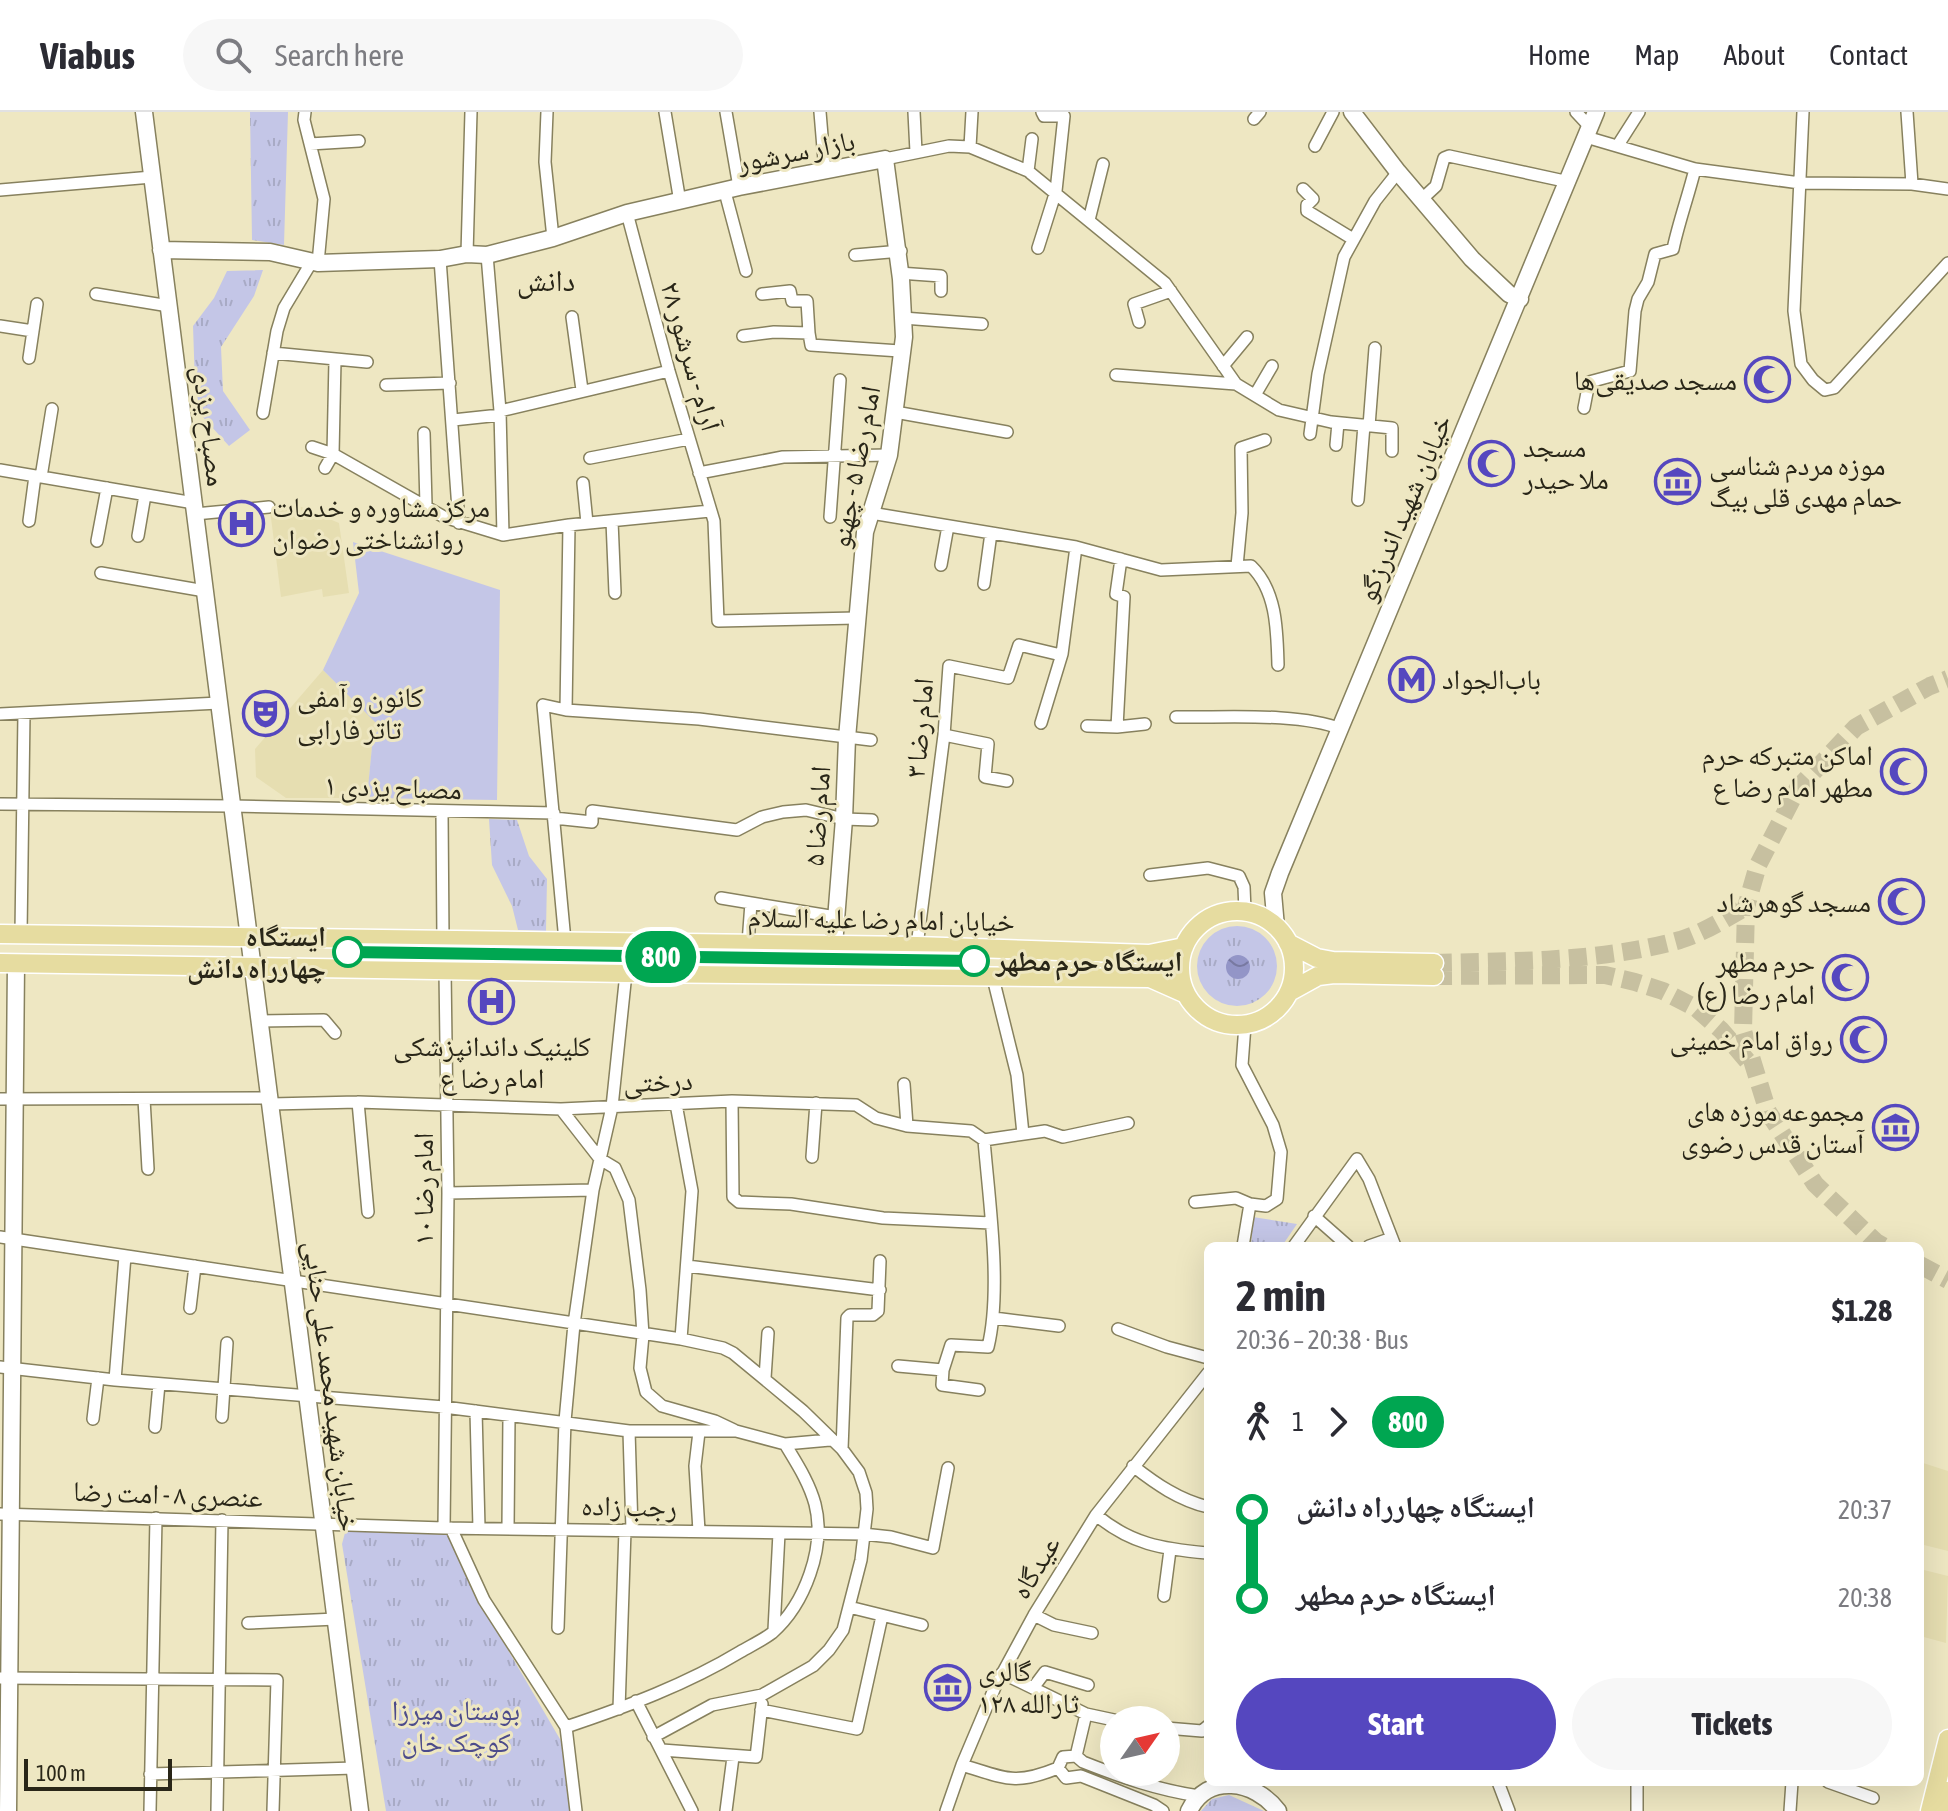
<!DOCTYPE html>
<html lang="en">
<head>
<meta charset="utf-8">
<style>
  body { margin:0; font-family:"Asap Condensed","Noto Naskh Arabic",sans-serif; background:#f7f7f7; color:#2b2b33; height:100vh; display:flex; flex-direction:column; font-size:30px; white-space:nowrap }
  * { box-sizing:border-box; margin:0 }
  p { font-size:26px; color:#7c7c81 }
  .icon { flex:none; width:44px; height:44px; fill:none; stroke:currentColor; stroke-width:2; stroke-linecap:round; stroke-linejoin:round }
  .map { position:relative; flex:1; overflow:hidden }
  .sheet { position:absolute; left:1204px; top:1130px; width:720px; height:544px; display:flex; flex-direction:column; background:#fff; border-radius:12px; box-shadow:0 8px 32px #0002 }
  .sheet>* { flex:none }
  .badge { padding:0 16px; border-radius:26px; font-size:28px; line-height:52px }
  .needle { width:52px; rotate:56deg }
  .buttons { position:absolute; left:1100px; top:1594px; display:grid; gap:16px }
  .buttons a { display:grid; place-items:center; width:80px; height:80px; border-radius:50%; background:#fff; box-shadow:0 8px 32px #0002; font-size:40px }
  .scale { position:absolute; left:24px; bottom:20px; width:148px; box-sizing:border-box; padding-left:8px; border:4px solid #292618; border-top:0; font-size:22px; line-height:28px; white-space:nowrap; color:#292618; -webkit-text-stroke:6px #eee7c2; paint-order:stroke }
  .map>.badge { position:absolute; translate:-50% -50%; box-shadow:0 0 0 4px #fff }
  .legs { display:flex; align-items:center; gap:12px; height:88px; padding:0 32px; font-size:26px }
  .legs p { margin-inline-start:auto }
  .overview { display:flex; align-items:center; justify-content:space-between; height:136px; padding:0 32px }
  h1 { font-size:44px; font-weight:700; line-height:60px }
  .action { display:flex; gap:16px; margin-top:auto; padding:16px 32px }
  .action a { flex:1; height:92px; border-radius:48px; background:#5547bf; color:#fff; font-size:32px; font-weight:700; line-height:92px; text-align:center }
  .action a+a { background:#f7f7f7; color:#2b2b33 }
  ul { padding:0 32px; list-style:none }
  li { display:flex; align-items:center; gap:28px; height:88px; font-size:30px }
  li i { display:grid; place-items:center; width:12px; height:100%; margin:0 10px; background:currentColor }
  li i::after { content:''; width:20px; height:20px; margin:-10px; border:6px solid; border-radius:50%; background:#fff }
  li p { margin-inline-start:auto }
  li:first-child i { background:linear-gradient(#0000 50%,currentColor 0) }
  li:last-child i { background:linear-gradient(currentColor 50%,#0000 0) }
  header { display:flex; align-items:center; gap:48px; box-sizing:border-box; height:112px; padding:0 40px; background:#fff; border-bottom:2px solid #e1e1e2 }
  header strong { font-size:38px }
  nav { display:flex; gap:44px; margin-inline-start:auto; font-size:28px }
  .search { width:560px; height:72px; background:#f7f7f7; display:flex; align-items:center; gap:20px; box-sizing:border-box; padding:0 28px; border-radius:44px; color:#7c7c81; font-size:30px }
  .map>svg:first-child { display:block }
  .built { fill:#e6deb1 }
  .grass { fill:url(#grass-tufts) }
  .garden { fill:#c4c6e7 }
  .water { fill:url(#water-waves) }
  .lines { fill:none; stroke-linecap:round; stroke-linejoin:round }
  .primary-tunnel { stroke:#c7c0a0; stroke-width:18; stroke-dasharray:18 9; stroke-linecap:butt }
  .street-casing { stroke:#87815e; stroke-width:14 }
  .secondary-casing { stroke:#87815e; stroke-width:19 }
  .primary-casing { stroke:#fff; stroke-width:21 }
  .street { stroke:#fff; stroke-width:11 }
  .secondary { stroke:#fff; stroke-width:16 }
  .primary { stroke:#e6dca0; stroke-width:18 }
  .line-1-casing { stroke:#fff; stroke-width:18 }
  .line-1 { stroke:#00a651; stroke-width:12 }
  .stop-1-dot { fill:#fff; stroke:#00a651; stroke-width:4 }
  .labels { text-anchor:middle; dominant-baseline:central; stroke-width:6; stroke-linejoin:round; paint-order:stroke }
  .street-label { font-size:28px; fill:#292618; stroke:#eee7c2 }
  .poi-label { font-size:28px; fill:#292618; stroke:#eee7c2; text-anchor:end }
  .stop-label { font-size:28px; font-weight:bold; fill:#292618; stroke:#eee7c2; text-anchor:end }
  .park-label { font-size:28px; fill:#4c4b8b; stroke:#eee7c2 }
  .neighbourhood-label { font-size:30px; fill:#292618; stroke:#eee7c2 }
</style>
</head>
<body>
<header>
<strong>Viabus</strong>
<div class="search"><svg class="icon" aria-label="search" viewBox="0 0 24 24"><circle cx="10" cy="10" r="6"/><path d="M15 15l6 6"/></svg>Search here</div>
<nav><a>Home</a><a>Map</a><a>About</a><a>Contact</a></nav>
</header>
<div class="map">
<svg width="1948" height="1699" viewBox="0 0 1948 1699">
  <defs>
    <pattern id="grass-tufts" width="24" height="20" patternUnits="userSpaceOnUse" patternTransform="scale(2)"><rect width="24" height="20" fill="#c4c6e7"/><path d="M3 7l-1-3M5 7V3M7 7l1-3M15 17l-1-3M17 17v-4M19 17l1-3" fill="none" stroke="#a8aac5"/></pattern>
    <pattern id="water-waves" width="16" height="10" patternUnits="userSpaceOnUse" patternTransform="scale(2)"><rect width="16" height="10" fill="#9395c7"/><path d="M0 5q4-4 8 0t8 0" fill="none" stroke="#7879a1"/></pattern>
  </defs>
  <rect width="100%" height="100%" fill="#eee7c2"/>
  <!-- built -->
  <path class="built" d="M299 394 339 411 349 481 323 485 322 477 281 485 270 398Z
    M323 558 382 616 373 625 367 686H286L256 665 255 637Z
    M1920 1350 1948 1359V1439L1920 1432Z
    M1920 1457 1948 1464 1946 1531 1920 1524Z"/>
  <!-- grass -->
  <path class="grass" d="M250 0H288L284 133 252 128Z
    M263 158 254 184 221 235 223 279 250 318 229 334 201 303 195 273 193 214 214 186 227 159Z
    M489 707 517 708 529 744 547 767 546 819 518 818 512 794 492 753Z
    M1197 854a40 40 0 1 1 80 0a40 40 0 1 1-80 0Z
    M1253 1105 1297 1112 1282 1134H1251Z
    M346 1417 449 1422 480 1490 564 1634 576 1699H386L342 1432Z
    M1229 1683 1264 1699H1201L1212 1687Z"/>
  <!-- garden -->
  <path class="garden" d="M353 430 500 478 497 688 367 686 373 624 381 616 323 558 359 481Z
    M436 1615 442 1661 414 1665 406 1622Z"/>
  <!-- water -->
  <path class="water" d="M1226 855a12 12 0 1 1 24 0a12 12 0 1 1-24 0Z"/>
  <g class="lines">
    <!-- primary-tunnel -->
    <path class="primary-tunnel" d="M1434 851C1515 849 1601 850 1680 828 1703 821 1725 807 1746 795
      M1434 864 1605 863 1635 870 1663 879 1696 896 1721 918 1749 951
      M1883 1134 1876 1130 1815 1072 1768 1000 1743 919 1746 795 1758 753 1798 676 1856 615 1930 574 1948 567
      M1920 1153 1948 1168"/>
    <defs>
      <path id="street" d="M305 0 304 8 324 87 318 151
        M547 0 545 50 553 126
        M665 0 680 90
        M726 0 739 75
        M820 0 825 60
        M914 0 916 40
        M1576 0 1590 15
        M1803 0 1794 199 1801 252 1813 268 1825 278 1834 276 1948 151
        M1907 0 1912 72
        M1254 7 1260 0
        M1586 25 1695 57 1800 71 1912 72 1948 77
        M310 32 359 29
        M1618 33 1639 0
        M1315 34 1333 0
        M970 35 972 0
        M885 47 949 34 970 35 1028 59 1165 171 1236 272 1279 298 1331 310 1392 316V339
        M1028 59 1032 27
        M1303 77 1313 87 1307 93V99L1353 127
        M0 78 152 65
        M725 80 746 159
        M1422 87 1436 74 1444 46 1449 44 1569 70
        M627 101 669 259 714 409 718 509 857 506
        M1089 108 1103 52
        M1038 136 1056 79 1064 4H1044L1042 0
        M467 142 471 0
        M487 143 500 299 503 423
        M855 143 901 139
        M440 147 459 411
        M899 161 941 164V179
        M96 182 169 194
        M762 182 790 179 792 189H807L809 221
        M572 205 582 278
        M903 206 982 212
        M1139 210 1134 192 1171 179
        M0 214 33 219
        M743 224 774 220 809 221 811 233 900 239
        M273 241 367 250
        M29 246 37 192
        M1223 254 1247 225
        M1116 263 1236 272
        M386 273 450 271
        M1255 283 1272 254
        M1584 296 1589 270 1630 259 1635 199 1638 187 1648 170 1655 142 1673 137C1679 109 1688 85 1695 57
        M500 299 669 259
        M895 300 1007 320
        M263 301 277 219 284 196 311 151
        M453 308 500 303
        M1369 314 1375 236
        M424 321 426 393
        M1310 322 1318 262 1344 145 1375 89 1398 60
        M1336 333 1338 311
        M312 335 333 342 444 405 503 423 569 413 710 399
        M590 346 689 327
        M325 356 333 342 335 248
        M0 358 194 391
        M699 361 783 345 889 343
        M41 365 52 297
        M583 371 587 411
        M1358 388 1364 313
        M871 401 1076 435 1161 458 1251 454C1277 479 1277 519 1278 553
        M195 402 269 395
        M830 405 840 268
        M29 409 35 364
        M612 409 615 481
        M138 424 145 383
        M97 429 107 376
        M941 453 948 414
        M1237 454 1242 401 1241 336 1265 328
        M101 461 205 479
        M984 472 991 421
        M566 598 569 413
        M0 602 219 591
        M1176 605C1222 606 1299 600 1341 617
        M1041 611 1062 542 1076 435
        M1087 614 1117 615 1145 612
        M1117 615 1124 485 1116 482 1121 447
        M944 623 988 632 985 665 1007 669
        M0 692 232 694 554 701
        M442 701 443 828
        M554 706 592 710V699L737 718 762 705 783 700 806 698 844 707 872 708
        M1150 763 1208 756 1239 764 1244 775 1245 799
        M721 786 836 805
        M21 822 24 601
        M565 829 543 593 566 598 699 607 871 628
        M748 831 751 791
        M917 834 944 623 949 554 1008 566 1019 533 1061 543
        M993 866 1017 963 1023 1022
        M259 909 324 908 335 921
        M1245 913 1242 953 1273 1013 1281 1040 1277 1087 1266 1094 1250 1092
        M904 972 907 1014
        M0 987 269 986
        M144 987 148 1057
        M732 989 733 1085 739 1090 791 1092 883 1106 991 1111
        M358 990 368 1100
        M271 992 358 990 561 997 732 989 856 993 876 1006 907 1014 971 1019 984 1028C989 1089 1002 1177 988 1235L951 1233 943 1258 898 1254
        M676 992 692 1079 681 1227
        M561 997 600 1047 615 1056 629 1088 640 1178 643 1223 640 1256 646 1280 662 1294 715 1309 734 1318
        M984 1028 1045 1019 1063 1025 1128 1011
        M812 1045 816 991
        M448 1081 593 1078
        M1195 1090 1236 1086 1250 1092 1243 1134
        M1314 1104 1348 1134
        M0 1125 681 1227 723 1236 733 1241 803 1299 842 1337 859 1360 866 1381 867 1397 861 1448 843 1518 829 1538 813 1554 762 1583 712 1593 653 1625
        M1294 1134 1357 1047 1369 1067 1395 1134
        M1369 1134 1392 1126
        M687 1154 880 1178
        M190 1196 195 1154
        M994 1206 1059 1214
        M1118 1217 1167 1235 1208 1246
        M0 1255 115 1268 444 1295 629 1319H736L785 1332 830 1328
        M943 1258 942 1273 979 1278
        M765 1266 768 1221
        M115 1268 125 1144
        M476 1299 479 1416
        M222 1305 227 1231
        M93 1307 98 1266
        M155 1315 159 1272
        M629 1319 632 1418
        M842 1337 847 1206 850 1203H873L878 1199 880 1149
        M1133 1354C1156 1372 1179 1388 1208 1395
        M0 1402 444 1416 863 1422 891 1425 933 1436 948 1356
        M1096 1403C1131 1432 1162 1437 1207 1441
        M444 1416 448 1081 445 858
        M451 1416 484 1488 566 1615 576 1699
        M508 1417 509 1305
        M699 1419 695 1354 699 1320
        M1164 1484 1170 1438
        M849 1495 922 1513
        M1034 1503 1054 1513 1092 1521
        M248 1511 336 1507
        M558 1516 565 1309 574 1212 593 1078 612 995 626 861
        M774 1518 779 1421
        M1002 1561 1086 1602 1114 1608
        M0 1566 277 1568 273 1699
        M1033 1576 1045 1560 1088 1573
        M636 1589 692 1699
        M619 1597 625 1418
        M761 1598 857 1617 882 1504
        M566 1615C626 1595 687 1572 740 1540 750 1534 763 1528 772 1521 805 1492 826 1435 815 1392 809 1370 797 1352 785 1332
        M1166 1616 1202 1619 1208 1614
        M662 1638 756 1645 762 1592
        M1076 1644 1086 1602
        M962 1653C1005 1666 1014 1674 1058 1656
        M150 1662 355 1656
        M1498 1670 1509 1699
        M1828 1670 1873 1686
        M150 1699 156 1406
        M217 1699 222 1408
        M726 1699 733 1645
        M946 1699 962 1653 995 1575 1034 1503 1096 1403 1208 1261
        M1163 1699 1154 1693 1081 1664 1066 1666 1058 1656 1063 1645 1076 1644 1083 1650C1121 1665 1158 1678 1199 1684
        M1637 1699V1670
        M1790 1699 1792 1670"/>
      <path id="secondary" d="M144 0 360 1699
        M1352 0 1398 60 1472 147 1509 182 1520 187
        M161 138 270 140 318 151 440 147 467 142 487 143 553 126 627 101 739 75 885 47 901 167 904 225 889 343 865 420 847 626 844 707 834 833
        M1276 815 1273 781 1280 761 1596 0
        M8 1699 16 851
        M1189 1699C1207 1661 1255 1668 1278 1699"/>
      <path id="primary" d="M1180 856a57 57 0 1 1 114 0a57 57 0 1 1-114 0Z
        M0 822 917 834 1149 842 1184 835
        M1288 831 1317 846 1333 849 1434 851
        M0 851 626 861 1150 866 1186 882
        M1289 880 1318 864 1334 862 1434 864
        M1930 1699 1948 1627
        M1943 1699 1948 1679"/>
    </defs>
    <!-- street casing -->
    <use href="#street" class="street-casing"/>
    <!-- secondary casing -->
    <use href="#secondary" class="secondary-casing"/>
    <!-- primary casing -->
    <use href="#primary" class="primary-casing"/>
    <!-- street -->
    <use href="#street" class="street"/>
    <!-- secondary -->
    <use href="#secondary" class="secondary"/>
    <!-- primary -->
    <use href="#primary" class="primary"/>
  </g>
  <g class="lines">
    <defs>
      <path id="line-1" d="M348 840 974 849"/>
    </defs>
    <!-- line-1 casing -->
    <use href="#line-1" class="line-1-casing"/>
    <!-- line-1 -->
    <use href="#line-1" class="line-1"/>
  </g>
  <!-- icons -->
  <defs>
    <symbol id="mosque-ring" viewBox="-11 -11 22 22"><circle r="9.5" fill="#eee7c2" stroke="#5547bf" stroke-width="1.5"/><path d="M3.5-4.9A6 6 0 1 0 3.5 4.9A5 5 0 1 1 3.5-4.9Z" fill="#5547bf"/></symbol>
    <symbol id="museum-ring" viewBox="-11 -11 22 22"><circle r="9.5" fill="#eee7c2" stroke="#5547bf" stroke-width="1.5"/><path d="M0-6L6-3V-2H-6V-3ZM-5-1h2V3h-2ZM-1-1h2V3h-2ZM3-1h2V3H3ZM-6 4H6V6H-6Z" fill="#5547bf"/></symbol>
    <symbol id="hospital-ring" viewBox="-11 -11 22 22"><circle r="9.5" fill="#eee7c2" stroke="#5547bf" stroke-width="1.5"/><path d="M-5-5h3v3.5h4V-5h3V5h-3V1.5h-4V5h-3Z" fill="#5547bf"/></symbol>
    <symbol id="metro-ring" viewBox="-11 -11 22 22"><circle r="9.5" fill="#eee7c2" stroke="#5547bf" stroke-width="1.5"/><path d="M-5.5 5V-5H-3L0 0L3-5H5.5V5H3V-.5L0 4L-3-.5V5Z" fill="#5547bf"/></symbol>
    <symbol id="theatre-ring" viewBox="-11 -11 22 22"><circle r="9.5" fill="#eee7c2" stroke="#5547bf" stroke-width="1.5"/><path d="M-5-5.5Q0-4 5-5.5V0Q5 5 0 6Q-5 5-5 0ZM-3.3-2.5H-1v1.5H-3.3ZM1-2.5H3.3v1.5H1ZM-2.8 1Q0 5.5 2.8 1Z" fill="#5547bf"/></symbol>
  </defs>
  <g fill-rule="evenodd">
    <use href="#mosque-ring" x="1742" y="242" width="51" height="51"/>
    <use href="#mosque-ring" x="1466" y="326" width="51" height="51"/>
    <use href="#museum-ring" x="1652" y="344" width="51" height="51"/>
    <use href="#hospital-ring" x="216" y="386" width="51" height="51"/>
    <use href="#metro-ring" x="1386" y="542" width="51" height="51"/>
    <use href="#theatre-ring" x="240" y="576" width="51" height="51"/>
    <use href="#mosque-ring" x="1878" y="634" width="51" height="51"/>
    <use href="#mosque-ring" x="1876" y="764" width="51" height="51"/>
    <use href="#mosque-ring" x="1820" y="840" width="51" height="51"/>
    <use href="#hospital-ring" x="466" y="864" width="51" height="51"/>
    <use href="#mosque-ring" x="1838" y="902" width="51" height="51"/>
    <use href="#museum-ring" x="1870" y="990" width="51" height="51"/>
    <use href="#museum-ring" x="922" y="1550" width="51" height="51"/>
  </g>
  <!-- markers -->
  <g class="stop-1-dot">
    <circle cx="348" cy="840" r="14"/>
    <circle cx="974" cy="849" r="14"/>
  </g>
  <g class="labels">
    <!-- street labels -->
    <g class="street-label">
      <text transform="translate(796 39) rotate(-11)">بازار سرشور</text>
      <text transform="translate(691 244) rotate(74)">آرام - سرشور ۲۸</text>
      <text transform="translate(210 314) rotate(83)">مصباح یزدی</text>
      <text transform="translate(855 355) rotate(-79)">امام رضا ۵ - چهنو</text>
      <text transform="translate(1404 396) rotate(-67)">خیابان شهید اندرزگو</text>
      <text transform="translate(919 616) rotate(-85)">امام رضا ۳</text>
      <text transform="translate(393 675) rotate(2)">مصباح یزدی ۱</text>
      <text transform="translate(817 704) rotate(-86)">امام رضا ۵</text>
      <text transform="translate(881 807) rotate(1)">خیابان امام رضا علیه السلام</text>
      <text transform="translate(658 969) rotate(-2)">درختی</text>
      <text transform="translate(423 1077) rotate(-90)">امام رضا ۱۰</text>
      <text transform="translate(332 1274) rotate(83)">خیابان شهید محمد علی حنایی</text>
      <text transform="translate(168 1382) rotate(2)">عنصری ۸ - امت رضا</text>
      <text transform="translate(629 1394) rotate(1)">رجب زاده</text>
      <text transform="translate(1035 1455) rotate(-59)">عیدگاه</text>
    </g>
    <!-- poi labels -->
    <g class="poi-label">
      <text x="1737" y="268">مسجد صدیقی‌ها</text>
      <text x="1523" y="335" text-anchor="start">مسجد<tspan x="1523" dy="32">ملا حیدر</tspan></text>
      <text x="1709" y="353" text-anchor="start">موزه مردم شناسی<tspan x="1709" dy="32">حمام مهدی قلی بیگ</tspan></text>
      <text x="272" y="395" text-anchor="start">مرکز مشاوره و خدمات<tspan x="272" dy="32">روانشناختی رضوان</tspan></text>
      <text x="1442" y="567" text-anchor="start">باب‌الجواد</text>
      <text x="297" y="585" text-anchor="start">کانون و آمفی<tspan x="297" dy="32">تاتر فارابی</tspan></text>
      <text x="1873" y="643">اماکن متبرکه حرم<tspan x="1873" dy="32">مطهر امام رضا ع</tspan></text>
      <text x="1871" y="790">مسجد گوهرشاد</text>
      <text x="1815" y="850">حرم مطهر<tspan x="1815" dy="32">امام رضا (ع)</tspan></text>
      <text x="1833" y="928">رواق امام خمینی</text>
      <text x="492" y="934" text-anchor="middle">کلینیک داندانپزشکى<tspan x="492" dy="32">امام رضا ع</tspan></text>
      <text x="1864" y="999">مجموعه موزه های<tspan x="1864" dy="32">آستان قدس رضوی</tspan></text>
      <text x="978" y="1559" text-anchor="start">گالری<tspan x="978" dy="32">ثارالله ۱۲۸</tspan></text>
    </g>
    <!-- stop labels -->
    <g class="stop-label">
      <text x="326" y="824">ایستگاه<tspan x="326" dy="32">چهارراه دانش</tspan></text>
      <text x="996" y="849" text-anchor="start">ایستگاه حرم مطهر</text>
    </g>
    <!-- park labels -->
    <g class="park-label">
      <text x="456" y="1598">بوستان میرزا<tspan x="456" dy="32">کوچک خان</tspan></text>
    </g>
    <!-- neighbourhood labels -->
    <g class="neighbourhood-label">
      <text x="546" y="168">دانش</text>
    </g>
  </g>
</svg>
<div class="buttons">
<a><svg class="needle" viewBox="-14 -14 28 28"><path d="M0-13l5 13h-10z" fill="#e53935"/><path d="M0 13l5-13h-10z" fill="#7c7c81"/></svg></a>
</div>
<div class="scale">100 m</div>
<b class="badge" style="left:661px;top:845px;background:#00a651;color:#fff">800</b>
<section class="sheet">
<div class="overview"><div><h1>2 min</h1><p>20:36 – 20:38 · Bus</p></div><b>$1.28</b></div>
<div class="legs"><svg class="icon" aria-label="walk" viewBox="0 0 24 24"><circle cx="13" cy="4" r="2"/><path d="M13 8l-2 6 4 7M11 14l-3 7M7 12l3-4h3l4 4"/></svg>1<svg class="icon" aria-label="forward" viewBox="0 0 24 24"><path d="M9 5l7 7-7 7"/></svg><b class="badge" style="background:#00a651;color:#fff">800</b></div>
<ul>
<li><i style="color:#00a651"></i><b>ایستگاه چهارراه دانش</b><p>20:37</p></li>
<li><i style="color:#00a651"></i><b>ایستگاه حرم مطهر</b><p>20:38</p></li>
</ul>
<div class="action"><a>Start</a><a>Tickets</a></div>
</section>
</div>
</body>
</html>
